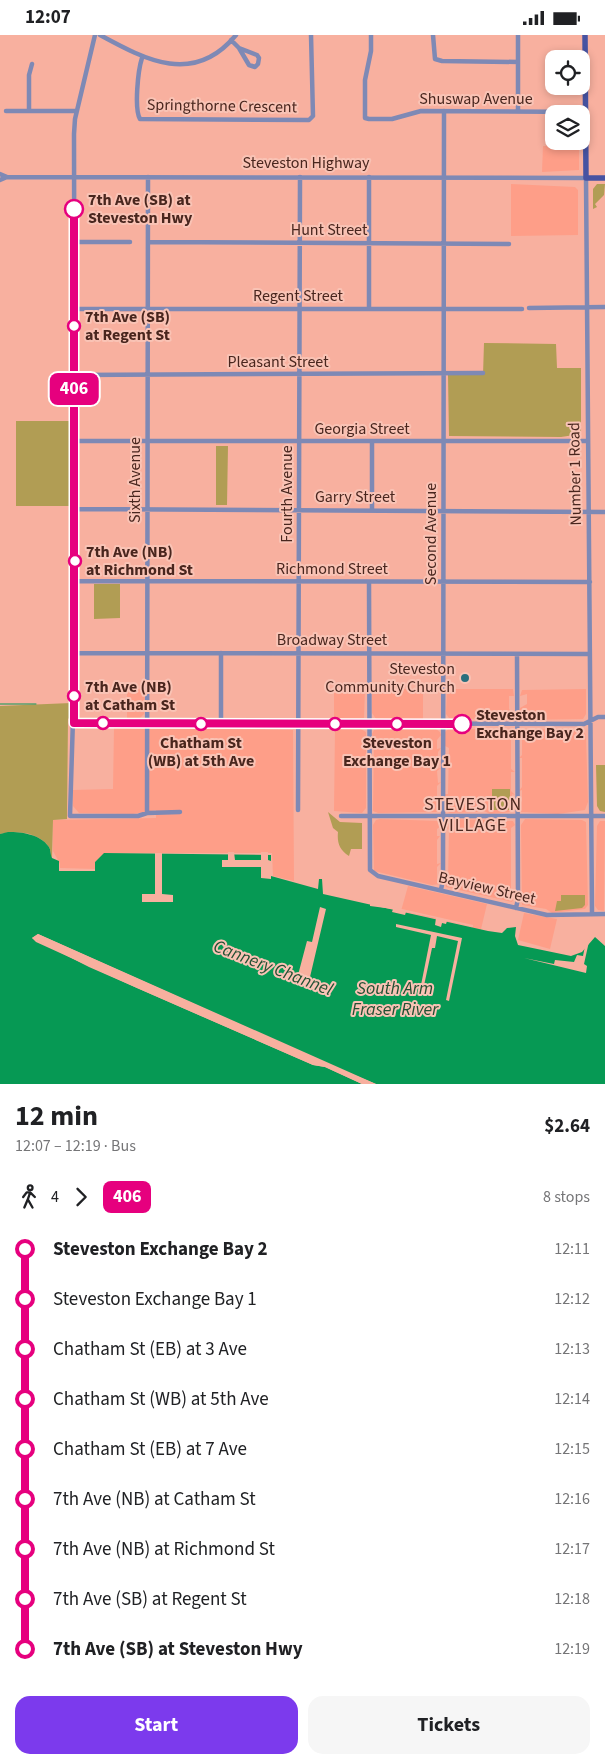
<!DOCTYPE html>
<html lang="en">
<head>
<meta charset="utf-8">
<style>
  body { margin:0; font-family:"Source Sans 3",sans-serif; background:#f6f6f6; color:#202124; height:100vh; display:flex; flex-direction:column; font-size:19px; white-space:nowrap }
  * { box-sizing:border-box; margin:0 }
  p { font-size:16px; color:#757577 }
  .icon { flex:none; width:28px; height:28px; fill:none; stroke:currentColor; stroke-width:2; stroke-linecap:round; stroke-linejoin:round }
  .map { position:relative; height:1049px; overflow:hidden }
  .side { display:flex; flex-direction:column; background:#fff; flex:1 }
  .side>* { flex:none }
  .badge { padding:0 10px; border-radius:8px; font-size:18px; line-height:32px }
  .fabs { position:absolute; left:545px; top:15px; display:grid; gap:10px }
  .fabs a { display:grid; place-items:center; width:45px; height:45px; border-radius:10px; background:#fff; box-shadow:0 2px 8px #0003; font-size:25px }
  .map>.badge { position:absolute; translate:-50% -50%; box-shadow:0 0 0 2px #fff }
  .legs { display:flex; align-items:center; gap:8px; height:55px; padding:0 15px; font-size:16px }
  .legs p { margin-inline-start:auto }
  .overview { display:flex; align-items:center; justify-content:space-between; height:85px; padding:0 15px }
  h1 { font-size:28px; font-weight:700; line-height:38px }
  .primary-button { display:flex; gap:10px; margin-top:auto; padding:10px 15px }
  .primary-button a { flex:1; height:58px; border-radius:15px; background:#7c3aed; color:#fff; font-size:20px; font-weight:700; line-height:58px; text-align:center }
  .primary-button a+a { background:#f6f6f6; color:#202124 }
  ul { padding:0 15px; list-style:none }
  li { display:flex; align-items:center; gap:18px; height:50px; font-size:19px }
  li i { display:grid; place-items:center; width:8px; height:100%; margin:0 6px; background:currentColor }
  li i::after { content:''; width:12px; height:12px; margin:-6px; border:4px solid; border-radius:50%; background:#fff }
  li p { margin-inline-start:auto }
  li:first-child i { background:linear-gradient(#0000 50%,currentColor 0) }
  li:last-child i { background:linear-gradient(currentColor 50%,#0000 0) }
  .status { display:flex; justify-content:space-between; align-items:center; height:35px; padding:0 25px; background:#fff; direction:ltr }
  .status svg { height:14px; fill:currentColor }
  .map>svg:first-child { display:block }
  .built { fill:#fe9e88 }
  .green { fill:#b19d54 }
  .water { fill:#069954 }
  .pier { fill:#f8b09f; fill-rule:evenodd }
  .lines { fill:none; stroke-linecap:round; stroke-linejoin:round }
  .stream { stroke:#069954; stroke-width:1 }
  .minor { stroke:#7e89b5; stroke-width:4.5 }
  .major { stroke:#4753a2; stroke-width:5.5 }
  .line-1-casing { stroke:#fff; stroke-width:11 }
  .line-1 { stroke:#e6007e; stroke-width:8 }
  .stop-1-dot { fill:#fff; stroke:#e6007e; stroke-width:2.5 }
  .poi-dot { fill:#296f7d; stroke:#f9c3b5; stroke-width:2 }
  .labels { text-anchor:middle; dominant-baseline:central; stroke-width:4; stroke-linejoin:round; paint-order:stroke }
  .street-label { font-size:16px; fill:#49261e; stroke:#f9c3b5 }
  .stop-label { font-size:16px; font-weight:bold; fill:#49261e; stroke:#f9c3b5; text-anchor:start }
  .poi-label { font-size:16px; fill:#49261e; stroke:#f9c3b5; text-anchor:end }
  .neighbourhood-label { font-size:18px; letter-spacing:1px; fill:#49261e; stroke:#f9c3b5 }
  .water-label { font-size:18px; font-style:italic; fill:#225033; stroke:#f9c3b5 }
</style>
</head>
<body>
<div class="status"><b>12:07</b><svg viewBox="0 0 49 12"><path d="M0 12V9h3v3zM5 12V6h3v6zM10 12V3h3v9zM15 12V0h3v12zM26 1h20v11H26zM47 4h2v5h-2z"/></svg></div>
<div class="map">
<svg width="605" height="1049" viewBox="0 0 605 1049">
  <rect width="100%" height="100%" fill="#f8b09f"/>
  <!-- built -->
  <path class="built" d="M543 111H579V135L542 137Z
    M511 149 575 152 578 155V200L511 201Z
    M127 653 141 654 145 657 144 679 140 683 127 684Z
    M334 654H365L364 683 334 684Z
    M372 654H423V684H376L372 678Z
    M447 654H513L514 661H509V674L514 680 508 685 449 683 446 679Z
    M586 654V679L583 684 524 685 520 681V673L527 669V659L520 661 522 655Z
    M114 693 293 695 294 846 273 841 272 818H105L95 827V834L60 833V829L53 816V785L156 783V775L133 779 79 778 73 771V755L113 754Z
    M335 694H361L366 697V773L362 778 334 776Z
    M379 694H436L440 697 441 700 437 705V714L441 713 438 717 437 734 441 733 437 736 438 748 441 747 437 751V771L441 770V773L439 777 378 778 373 776 374 706 372 699 374 695Z
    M448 694H476L479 697H483L486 694H509L514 697 515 703 511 702V734L515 737H511V756L515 760 512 759 511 768 515 773 512 777 490 779 480 774 477 777 450 778 445 776V759H448L449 713 445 711V697Z
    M524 694 584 695 586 701 588 767 585 775 558 779 521 777 519 769 522 766V755L519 756 522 752V723H519L522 720V702L519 703 520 697Z
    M380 784 439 786 441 791 437 794V801H440L437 805V829L441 828 437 832V845H441L440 849 432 850 374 836 373 790 376 785Z
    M453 784 513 786 515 790 511 793V859L515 861 512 867 446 852 445 847 448 846 449 795 445 791 446 786Z
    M525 784 582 785 586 787 588 870 585 874 552 878 546 874 522 870 521 790Z
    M600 786H605L604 876 598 875 595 871 597 791Z
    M408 851 487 869 477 911 469 909 472 892 401 876Z
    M524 878 557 884 550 914 518 905Z"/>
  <!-- green -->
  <path class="green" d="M597 149H605L604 160 595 169 597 172 593 174V154Z
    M484 308 556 309 557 333H581V399L561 402 449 401 448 340H483Z
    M16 386H70L69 471H16Z
    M216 411H228L227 470H216Z
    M94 549H120V583L94 584Z
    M71 668V681L68 684 67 784 53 785 52 823C50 819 51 815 49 812 39 797 15 795 0 799V671Z
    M596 730H605V777L600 776 597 771Z
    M492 754H510V775H492Z
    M328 777 340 787 362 788V814H351L349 821C339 815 337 807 338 797L333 793Z
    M561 860H585V870L582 873 555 876 557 866H561Z"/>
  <!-- water -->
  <path class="water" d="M8 797C22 797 40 799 49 812 51 815 50 819 52 823L59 826V836H95V827L104 818 271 820V841L318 854 319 844H322L323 859 488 896 502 898 507 893 516 892 515 901 518 910 571 921 582 917 595 902 605 911V1049H376L38 899 32 903 89 932 313 1030 325 1032 362 1049H0V799Z"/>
  <!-- pier -->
  <path class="pier" d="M228 817H234L235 825H261V817H268V825L271 826V844L261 843V832H222V825H228Z
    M155 818H162V859L173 860V867H142V859H155Z
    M331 858 473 890V892L447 886 446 889 442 888 441 892 435 890 436 883 406 877 405 880 392 877 393 874 370 871V868L331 860Z
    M320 872 326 874 310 942 298 940 307 906 312 907Z
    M396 889 462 903 449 966 446 965 458 906 437 901 435 913H432L422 960H419L431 900 396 892Z
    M38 899 335 1032 376 1049H370L343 1038 364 1049H362L325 1032 313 1030 137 953 36 907 32 903ZM38 902 189 968 324 1030 314 1028 90 930 37 905 35 903Z
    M590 902 584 929 587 931 586 938 524 923 554 929 555 925 574 927 577 920 583 921 586 906Z"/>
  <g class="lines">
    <!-- stream -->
    <path class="stream" d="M0 669H36"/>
    <!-- minor -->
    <path class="minor" d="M95 0 75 84 74 99 75 618 70 781H138L147 778 180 777
      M100 0C146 25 194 51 236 0
      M371 0V16L365 45V83L369 84H392L421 76 586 77
      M433 0 435 24 442 26 518 27
      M518 0V76
      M231 5 239 13 249 30 255 32 258 29 259 23 257 20 239 13
      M142 23C138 35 134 74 140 84L309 85 313 81 311 0
      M6 76H77
      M29 76V40L32 29
      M0 139 7 142
      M369 142V274
      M0 145 7 142 586 143 592 878
      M74 207H130
      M148 207 509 209
      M529 273 605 272
      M74 274H522
      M74 340 483 338
      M75 406H588
      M75 474 605 477
      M372 475V407
      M75 546 590 547
      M369 547 370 835 378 841 547 880 605 879
      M75 618 590 619
      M221 618V689
      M74 688 584 689 598 682H605
      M298 775 300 142
      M147 778 148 142
      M341 781H605
      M441 855 443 844 444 76
      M516 873 518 864 517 619"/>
    <!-- major -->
    <path class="major" d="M585 0 586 143H605"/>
  </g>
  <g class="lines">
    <defs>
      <path id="line-1" d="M74 174V688L462 689"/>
    </defs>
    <!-- line-1 casing -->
    <use href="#line-1" class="line-1-casing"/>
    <!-- line-1 -->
    <use href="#line-1" class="line-1"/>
  </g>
  <!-- markers -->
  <g class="stop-1-dot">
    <circle cx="74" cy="174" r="9"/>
    <circle cx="74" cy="291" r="6"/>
    <circle cx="75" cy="526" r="6"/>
    <circle cx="74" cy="661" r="6"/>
    <circle cx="103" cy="688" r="6"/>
    <circle cx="201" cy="689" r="6"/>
    <circle cx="335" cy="689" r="6"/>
    <circle cx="397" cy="689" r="6"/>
    <circle cx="462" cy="689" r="9"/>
  </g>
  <circle class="poi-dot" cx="465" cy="643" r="5"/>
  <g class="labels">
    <!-- street labels -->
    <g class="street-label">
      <text x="476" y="64">Shuswap Avenue</text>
      <text transform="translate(222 71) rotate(1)">Springthorne Crescent</text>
      <text x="306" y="128">Steveston Highway</text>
      <text x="329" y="195">Hunt Street</text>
      <text x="298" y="261">Regent Street</text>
      <text x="278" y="327">Pleasant Street</text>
      <text x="362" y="394">Georgia Street</text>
      <text transform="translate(575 439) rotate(-91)">Number 1 Road</text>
      <text transform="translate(135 445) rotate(-90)">Sixth Avenue</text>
      <text transform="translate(287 459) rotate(-90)">Fourth Avenue</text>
      <text x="355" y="462">Garry Street</text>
      <text transform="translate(431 499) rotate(-90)">Second Avenue</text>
      <text x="332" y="534">Richmond Street</text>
      <text x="332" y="605">Broadway Street</text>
      <text transform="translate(487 853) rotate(13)">Bayview Street</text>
    </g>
    <!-- stop labels -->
    <g class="stop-label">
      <text x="88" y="165">7th Ave (SB) at<tspan x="88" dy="18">Steveston Hwy</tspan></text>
      <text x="85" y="282">7th Ave (SB)<tspan x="85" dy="18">at Regent St</tspan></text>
      <text x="86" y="517">7th Ave (NB)<tspan x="86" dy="18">at Richmond St</tspan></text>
      <text x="85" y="652">7th Ave (NB)<tspan x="85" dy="18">at Catham St</tspan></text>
      <text x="476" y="680">Steveston<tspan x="476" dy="18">Exchange Bay 2</tspan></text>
      <text x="201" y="708" text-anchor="middle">Chatham St<tspan x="201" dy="18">(WB) at 5th Ave</tspan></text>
      <text x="397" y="708" text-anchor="middle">Steveston<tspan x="397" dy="18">Exchange Bay 1</tspan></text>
    </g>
    <!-- poi labels -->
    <g class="poi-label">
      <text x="455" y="634">Steveston<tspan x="455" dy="18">Community Church</tspan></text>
    </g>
    <!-- neighbourhood labels -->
    <g class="neighbourhood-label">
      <text x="473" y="769">STEVESTON<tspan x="473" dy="21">VILLAGE</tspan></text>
    </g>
    <!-- water labels -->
    <g class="water-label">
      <text transform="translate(273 933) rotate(21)">Cannery Channel</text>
      <text x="395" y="953">South Arm<tspan x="395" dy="21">Fraser River</tspan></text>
    </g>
  </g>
</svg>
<div class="fabs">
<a><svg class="icon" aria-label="locate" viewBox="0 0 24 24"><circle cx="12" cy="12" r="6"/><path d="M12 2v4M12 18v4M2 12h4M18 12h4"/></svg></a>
<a><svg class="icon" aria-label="layers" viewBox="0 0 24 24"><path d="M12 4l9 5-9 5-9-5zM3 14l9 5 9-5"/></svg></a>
</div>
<b class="badge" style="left:74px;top:354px;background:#e6007e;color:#fff">406</b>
</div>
<section class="side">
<div class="overview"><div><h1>12 min</h1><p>12:07 – 12:19 · Bus</p></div><b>$2.64</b></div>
<div class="legs"><svg class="icon" aria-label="walk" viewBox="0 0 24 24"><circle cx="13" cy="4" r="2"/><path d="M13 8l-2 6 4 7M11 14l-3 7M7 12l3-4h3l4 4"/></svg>4<svg class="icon" aria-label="forward" viewBox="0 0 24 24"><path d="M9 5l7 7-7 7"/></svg><b class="badge" style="background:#e6007e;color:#fff">406</b><p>8 stops</p></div>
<ul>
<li><i style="color:#e6007e"></i><b>Steveston Exchange Bay 2</b><p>12:11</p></li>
<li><i style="color:#e6007e"></i><span>Steveston Exchange Bay 1</span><p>12:12</p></li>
<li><i style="color:#e6007e"></i><span>Chatham St (EB) at 3 Ave</span><p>12:13</p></li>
<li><i style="color:#e6007e"></i><span>Chatham St (WB) at 5th Ave</span><p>12:14</p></li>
<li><i style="color:#e6007e"></i><span>Chatham St (EB) at 7 Ave</span><p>12:15</p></li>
<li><i style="color:#e6007e"></i><span>7th Ave (NB) at Catham St</span><p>12:16</p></li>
<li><i style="color:#e6007e"></i><span>7th Ave (NB) at Richmond St</span><p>12:17</p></li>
<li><i style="color:#e6007e"></i><span>7th Ave (SB) at Regent St</span><p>12:18</p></li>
<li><i style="color:#e6007e"></i><b>7th Ave (SB) at Steveston Hwy</b><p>12:19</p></li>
</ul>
<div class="primary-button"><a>Start</a><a>Tickets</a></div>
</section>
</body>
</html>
